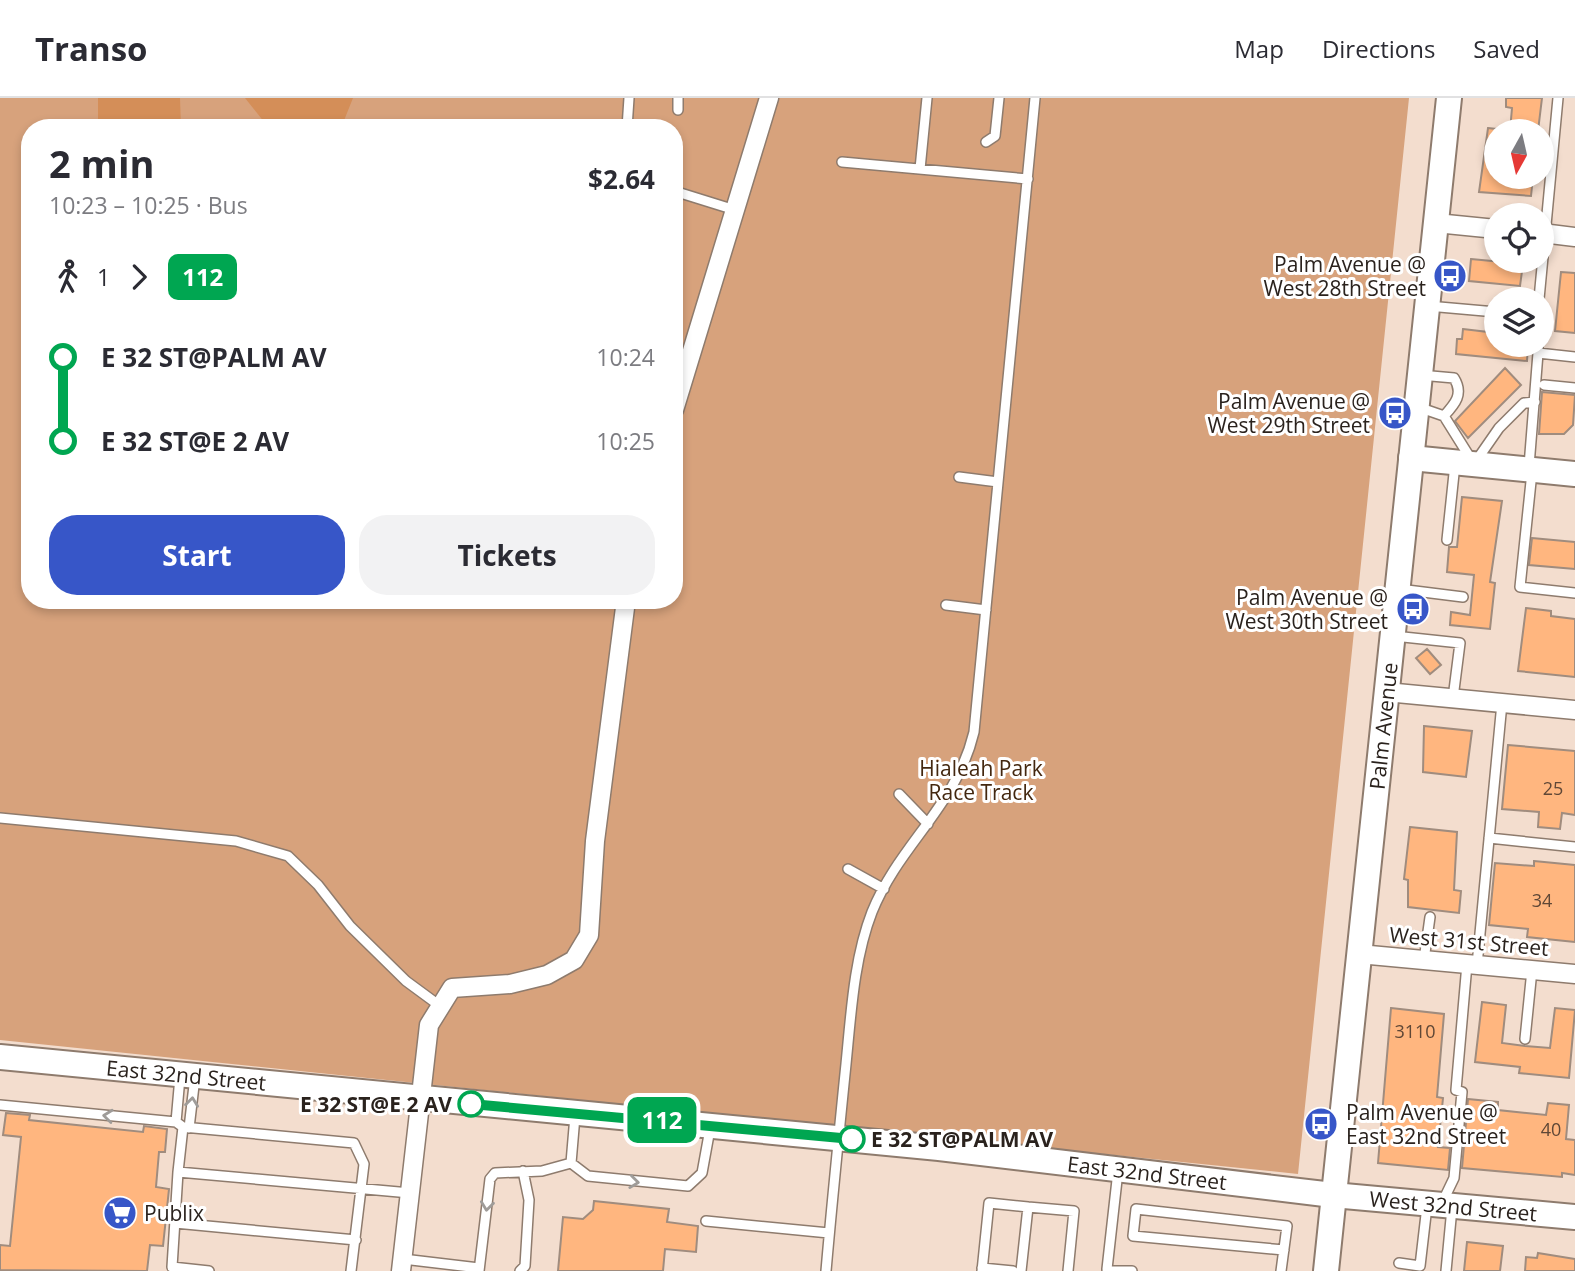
<!DOCTYPE html>
<html lang="en">
<head>
<meta charset="utf-8">
<style>
  body { margin:0; font-family:"Open Sans",sans-serif; background:#f2f2f3; color:#2b2b33; height:100vh; display:flex; flex-direction:column; font-size:26px; white-space:nowrap }
  * { box-sizing:border-box; margin:0 }
  p { font-size:23px; color:#7c7c81 }
  .icon { flex:none; width:38px; height:38px; fill:none; stroke:currentColor; stroke-width:2; stroke-linecap:round; stroke-linejoin:round }
  .map { position:relative; flex:1; overflow:hidden }
  .panel { position:absolute; left:21px; top:21px; width:662px; height:490px; display:flex; flex-direction:column; background:#fff; border-radius:28px; box-shadow:0 4px 10px #0003 }
  .panel>* { flex:none }
  .badge { padding:0 14px; border-radius:10px; font-size:24px; line-height:46px }
  .needle { width:46px; rotate:188deg }
  .fabs { position:absolute; left:1484px; top:21px; display:grid; gap:14px }
  .fabs a { display:grid; place-items:center; width:70px; height:70px; border-radius:50%; background:#fff; box-shadow:0 4px 10px #0003; font-size:35px }
  .map>.badge { position:absolute; translate:-50% -50%; box-shadow:0 0 0 4px #fff }
  .legs { display:flex; align-items:center; gap:10px; height:77px; padding:0 28px; font-size:23px }
  .legs p { margin-inline-start:auto }
  .headline { display:flex; align-items:center; justify-content:space-between; height:119px; padding:0 28px }
  h1 { font-size:38px; font-weight:700; line-height:52px }
  .button { display:flex; gap:14px; margin-top:auto; padding:14px 28px }
  .button a { flex:1; height:80px; border-radius:28px; background:#3756c8; color:#fff; font-size:28px; font-weight:700; line-height:80px; text-align:center }
  .button a+a { background:#f2f2f3; color:#2b2b33 }
  ul { padding:0 28px; list-style:none }
  li { display:flex; align-items:center; gap:24px; height:84px; font-size:26px }
  li i { display:grid; place-items:center; width:10px; height:100%; margin:0 9px; background:currentColor }
  li i::after { content:''; width:18px; height:18px; margin:-9px; border:5px solid; border-radius:50%; background:#fff }
  li p { margin-inline-start:auto }
  li:first-child i { background:linear-gradient(#0000 50%,currentColor 0) }
  li:last-child i { background:linear-gradient(currentColor 50%,#0000 0) }
  header { display:flex; align-items:center; gap:42px; box-sizing:border-box; height:98px; padding:0 35px; background:#fff; border-bottom:2px solid #e1e1e2 }
  header strong { font-size:33px }
  nav { display:flex; gap:38px; margin-inline-start:auto; font-size:24px }
  .map>svg:first-child { display:block }
  .green { fill:#d7a27c; fill-rule:evenodd }
  .water { fill:#d48e58 }
  .building { fill:#ffb67f; stroke:#a08c7e; stroke-width:2 }
  .lines { fill:none; stroke-linecap:round; stroke-linejoin:round }
  .lane-casing { stroke:#8e7b6d; stroke-width:12 }
  .street-casing { stroke:#8e7b6d; stroke-width:21 }
  .secondary-casing { stroke:#8e7b6d; stroke-width:28 }
  .lane { stroke:#fff; stroke-width:9 }
  .street { stroke:#fff; stroke-width:18 }
  .secondary { stroke:#fff; stroke-width:24 }
  .oneway { stroke:#9f9c99 }
  .line-1-casing { stroke:#fff; stroke-width:16 }
  .line-1 { stroke:#00a651; stroke-width:10 }
  .stop-1-dot { fill:#fff; stroke:#00a651; stroke-width:3.5 }
  .labels { text-anchor:middle; dominant-baseline:central; stroke-width:6; stroke-linejoin:round; paint-order:stroke }
  .number-label { font-size:18px; fill:#5f4736 }
  .poi-label { font-size:21px; fill:#2a221d; stroke:#fff; text-anchor:end }
  .street-label { font-size:21px; fill:#2a221d; stroke:#fff }
  .park-label { font-size:21px; fill:#43270f; stroke:#fff }
  .stop-label { font-size:21px; font-weight:bold; fill:#2a221d; stroke:#fff; text-anchor:end }
</style>
</head>
<body>
<header>
<strong>Transo</strong>
<nav><a>Map</a><a>Directions</a><a>Saved</a></nav>
</header>
<div class="map">
<svg width="1575" height="1173" viewBox="0 0 1575 1173">
  <rect width="100%" height="100%" fill="#f3ddce"/>
  <!-- green -->
  <path class="green" d="M0 0H1409L1298 1076 0 942ZM30 30H674V502H30Z"/>
  <!-- water -->
  <path class="water" d="M98 0H180L181 30H98Z
    M245 0H353L341 30H261L265 25Z"/>
  <!-- building -->
  <path class="building" d="M1506 0H1542L1538 33H1510L1512 10 1506 9Z
    M1488 30 1496 31V79H1533L1531 98 1479 94Z
    M1471 161 1523 166 1520 188 1469 183Z
    M1561 174 1575 175V235L1555 233Z
    M1463 231 1496 235V247H1528L1527 263 1456 256 1457 241H1462Z
    M1505 270 1521 287 1468 340 1455 323Z
    M1542 294 1575 297 1573 327 1564 336H1539Z
    M1462 399 1502 403 1490 484 1495 485 1490 531 1450 527 1451 514 1470 517 1474 477 1447 474 1449 449H1457Z
    M1532 440 1575 444V471L1529 467Z
    M1526 510 1551 513V518L1575 521V579L1518 573Z
    M1427 551 1441 567 1430 576 1416 560Z
    M1424 628 1472 633 1466 679 1423 674Z
    M1508 647 1575 653V717L1562 715 1560 731 1538 729 1539 714 1502 711Z
    M1410 729 1457 734 1454 792 1461 793 1459 815 1408 809V782L1404 781Z
    M1534 763 1575 767V844L1527 839 1528 831 1489 827 1495 765 1534 768Z
    M1482 904 1506 907 1502 945 1525 948 1550 950 1555 910 1575 912 1569 980 1519 975 1520 969 1475 964Z
    M1391 910 1444 916 1437 999 1443 1000 1438 1049 1450 1050 1448 1072 1378 1065Z
    M1468 1001 1498 1004V1012L1546 1017 1548 1005 1569 1007 1566 1041 1575 1042V1077L1562 1075V1079L1462 1070Z
    M6 1015 30 1017 29 1022 143 1034 144 1028 167 1031 165 1054H159L156 1089 169 1091 163 1148 150 1147 147 1173 0 1172V1147L10 1148 21 1039 3 1037Z
    M594 1103 669 1111 667 1124 698 1128 696 1154 665 1151 663 1173H558L563 1119 583 1121 593 1112Z
    M1467 1144 1503 1148 1500 1173H1464Z
    M1538 1155 1575 1161V1173H1525L1526 1159 1537 1160Z"/>
  <g class="lines">
    <defs>
      <path id="lane" d="M678 12V0
        M627 30 629 0
        M986 44 995 38 999 0
        M842 64 1028 81
        M920 71 927 0
        M674 93 735 112
        M1539 201 1558 0
        M1428 208 1496 214
        M1538 247V255L1575 259
        M1420 277 1454 280C1464 296 1455 306 1444 318
        M1544 287 1575 290
        M1418 309 1444 318 1474 366 1499 330 1524 305 1535 304
        M1529 368 1538 255
        M1532 374 1520 489 1575 495
        M959 379 998 384
        M1447 442 1455 366
        M1399 491 1463 499
        M946 507 986 512
        M1394 538 1460 545 1453 600
        M899 696 928 726
        M0 720 236 743 288 758 318 787 350 828 406 883 440 908
        M1489 740 1575 749
        M848 771 884 791
        M1424 862 1430 819
        M1477 867 1502 605
        M1525 941 1532 872
        M0 1007 176 1024 183 1029
        M176 1024 180 979
        M189 1030 195 979
        M571 1065 588 1078 688 1088 702 1075 710 1031
        M571 1065 575 1018
        M178 1074 172 1169 209 1173
        M1442 1105 1454 1080 1462 994 1456 992 1467 866
        M706 1123 829 1135
        M175 1125 356 1142
        M403 1161 479 1170
        M1399 1165 1420 1168 1427 1108
        M982 1170 1013 1173
        M1107 1171 1118 1073
        M351 1173 364 1066 354 1045 183 1029 178 1074 410 1095
        M479 1173 490 1081 495 1075 542 1073 571 1065
        M520 1173 525 1168 529 1102 523 1073
        M826 1173C832 1104 839 1035 846 966 851 916 854 860 872 814 900 745 956 709 974 634L1035 0
        M982 1173 989 1105 1028 1109
        M1021 1173 1028 1109 1074 1113 1068 1173
        M1107 1173H1132
        M1281 1173 1287 1128 1136 1111 1133 1138 1284 1152
        M1446 1173 1452 1110"/>
      <path id="street" d="M1436 125 1496 131
        M1542 135 1575 139
        M674 312 769 0
        M1386 594 1575 612
        M1359 856 1575 876
        M401 1173 429 927 452 890 510 886 547 877 574 862 589 837 595 743 626 502"/>
      <g id="secondary">
        <path d="M1411 360 1575 376"/>
        <path id="s1" d="M0 959 939 1050 1333 1097 1575 1119"/>
        <path id="s2" d="M1326 1173 1449 0"/>
      </g>
    </defs>
    <!-- lane casing -->
    <use href="#lane" class="lane-casing"/>
    <!-- street casing -->
    <use href="#street" class="street-casing"/>
    <!-- secondary casing -->
    <use href="#secondary" class="secondary-casing"/>
    <!-- lane -->
    <use href="#lane" class="lane"/>
    <!-- street -->
    <use href="#street" class="street"/>
    <!-- secondary -->
    <use href="#secondary" class="secondary"/>
  </g>
  <!-- one-way arrows -->
  <defs><path id="oneway-chevron" d="M-2-3.5L2.5 0L-2 3.5" fill="none" stroke-width="1.6" stroke-linecap="round" stroke-linejoin="round" transform="scale(1.75)"/></defs>
  <g class="oneway">
    <use href="#oneway-chevron" transform="translate(192 1004) rotate(-83)"/>
    <use href="#oneway-chevron" transform="translate(108 1018) rotate(-174)"/>
    <use href="#oneway-chevron" transform="translate(634 1084) rotate(7)"/>
    <use href="#oneway-chevron" transform="translate(487 1108) rotate(97)"/>
  </g>
  <g class="lines">
    <defs>
      <path id="line-1" d="M471 1006 852 1041"/>
    </defs>
    <!-- line-1 casing -->
    <use href="#line-1" class="line-1-casing"/>
    <!-- line-1 -->
    <use href="#line-1" class="line-1"/>
  </g>
  <!-- icons -->
  <defs>
    <symbol id="bus-disc" viewBox="-11 -11 22 22"><circle r="9.5" fill="#3756c8" stroke="#fff"/><path d="M-5-6H5V4H4V6H2V4H-2V6H-4V4H-5ZM-3.5-4V0h7V-4ZM-3.5 1.2v1.5H-2V1.2ZM2 1.2v1.5H3.5V1.2Z" fill="#fff"/></symbol>
    <symbol id="supermarket-disc" viewBox="-11 -11 22 22"><circle r="9.5" fill="#3756c8" stroke="#fff"/><path d="M-6-5.5h2.5l.6 2H6L4.5 2H-2.5L-4.4-4H-6ZM-1.5 3.2a1.3 1.3 0 1 0 .1 0ZM3 3.2a1.3 1.3 0 1 0 .1 0Z" fill="#fff"/></symbol>
  </defs>
  <g fill-rule="evenodd">
    <use href="#bus-disc" x="1431" y="159" width="38" height="38"/>
    <use href="#bus-disc" x="1376" y="296" width="38" height="38"/>
    <use href="#bus-disc" x="1394" y="492" width="38" height="38"/>
    <use href="#bus-disc" x="1302" y="1007" width="38" height="38"/>
    <use href="#supermarket-disc" x="101" y="1096" width="38" height="38"/>
  </g>
  <!-- markers -->
  <g class="stop-1-dot">
    <circle cx="471" cy="1006" r="12"/>
    <circle cx="852" cy="1041" r="12"/>
  </g>
  <g class="labels">
    <!-- number labels -->
    <g class="number-label">
      <text x="1553" y="690">25</text>
      <text x="1542" y="802">34</text>
      <text x="1415" y="933">3110</text>
      <text x="1551" y="1031">40</text>
    </g>
    <!-- poi labels -->
    <g class="poi-label">
      <text x="1426" y="166">Palm Avenue @<tspan x="1426" dy="24">West 28th Street</tspan></text>
      <text x="1370" y="303">Palm Avenue @<tspan x="1370" dy="24">West 29th Street</tspan></text>
      <text x="1388" y="499">Palm Avenue @<tspan x="1388" dy="24">West 30th Street</tspan></text>
      <text x="1346" y="1014" text-anchor="start">Palm Avenue @<tspan x="1346" dy="24">East 32nd Street</tspan></text>
      <text x="144" y="1115" text-anchor="start">Publix</text>
    </g>
    <!-- street labels -->
    <g class="street-label">
      <text stroke="none"><textPath href="#s2" startOffset="548">Palm Avenue</textPath></text>
      <text transform="translate(1469 843) rotate(5)">West 31st Street</text>
      <text stroke="none"><textPath href="#s1" startOffset="187">East 32nd Street</textPath></text>
      <text stroke="none"><textPath href="#s1" startOffset="1153">East 32nd Street</textPath></text>
      <text stroke="none"><textPath href="#s1" startOffset="1461">West 32nd Street</textPath></text>
    </g>
    <!-- park labels -->
    <g class="park-label">
      <text x="981" y="670">Hialeah Park<tspan x="981" dy="24">Race Track</tspan></text>
    </g>
    <!-- stop labels -->
    <g class="stop-label">
      <text x="452" y="1006">E 32 ST@E 2 AV</text>
      <text x="871" y="1041" text-anchor="start">E 32 ST@PALM AV</text>
    </g>
  </g>
</svg>
<div class="fabs">
<a><svg class="needle" viewBox="-14 -14 28 28"><path d="M0-13l5 13h-10z" fill="#e53935"/><path d="M0 13l5-13h-10z" fill="#7c7c81"/></svg></a>
<a><svg class="icon" aria-label="locate" viewBox="0 0 24 24"><circle cx="12" cy="12" r="6"/><path d="M12 2v4M12 18v4M2 12h4M18 12h4"/></svg></a>
<a><svg class="icon" aria-label="layers" viewBox="0 0 24 24"><path d="M12 4l9 5-9 5-9-5zM3 14l9 5 9-5"/></svg></a>
</div>
<b class="badge" style="left:662px;top:1022px;background:#00a651;color:#fff">112</b>
<section class="panel">
<div class="headline"><div><h1>2 min</h1><p>10:23 – 10:25 · Bus</p></div><b>$2.64</b></div>
<div class="legs"><svg class="icon" aria-label="walk" viewBox="0 0 24 24"><circle cx="13" cy="4" r="2"/><path d="M13 8l-2 6 4 7M11 14l-3 7M7 12l3-4h3l4 4"/></svg>1<svg class="icon" aria-label="forward" viewBox="0 0 24 24"><path d="M9 5l7 7-7 7"/></svg><b class="badge" style="background:#00a651;color:#fff">112</b></div>
<ul>
<li><i style="color:#00a651"></i><b>E 32 ST@PALM AV</b><p>10:24</p></li>
<li><i style="color:#00a651"></i><b>E 32 ST@E 2 AV</b><p>10:25</p></li>
</ul>
<div class="button"><a>Start</a><a>Tickets</a></div>
</section>
</div>
</body>
</html>
